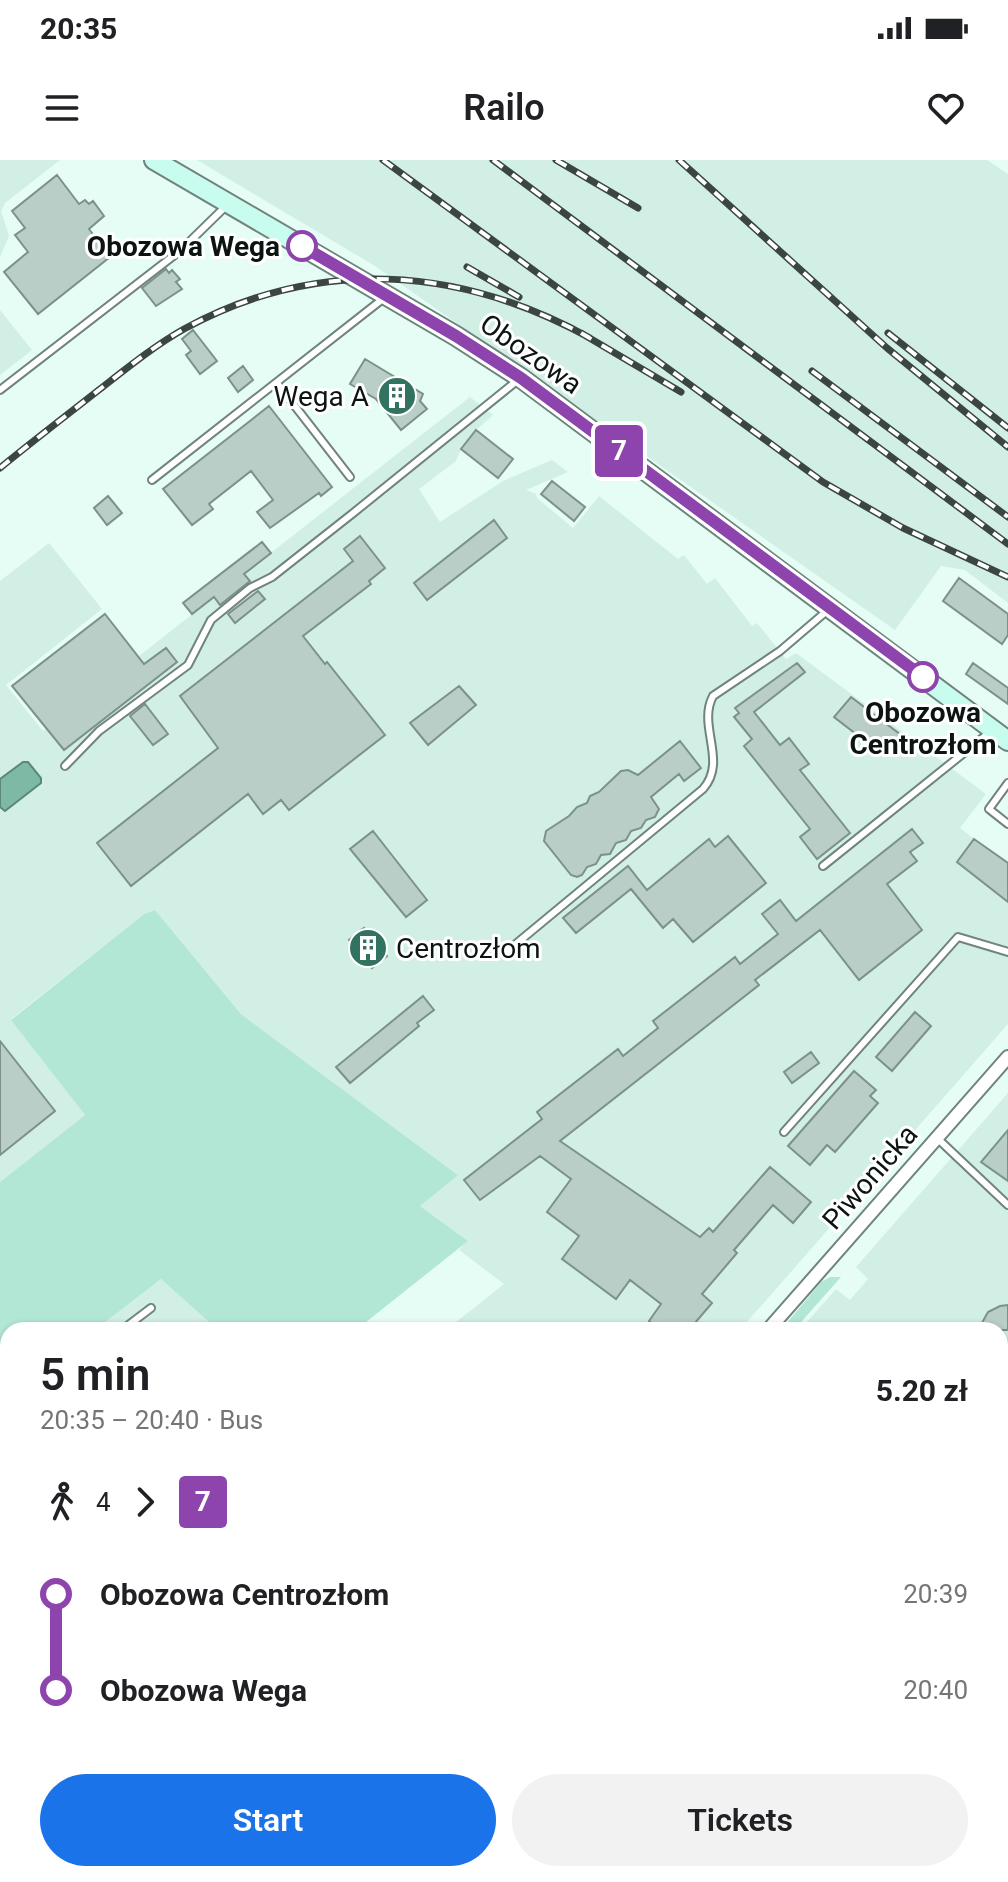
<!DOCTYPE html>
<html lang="en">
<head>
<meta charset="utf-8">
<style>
  body { margin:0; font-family:Roboto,sans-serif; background:#f2f2f2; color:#202124; height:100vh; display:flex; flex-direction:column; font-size:30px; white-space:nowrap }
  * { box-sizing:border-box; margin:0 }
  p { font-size:26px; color:#757577 }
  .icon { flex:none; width:44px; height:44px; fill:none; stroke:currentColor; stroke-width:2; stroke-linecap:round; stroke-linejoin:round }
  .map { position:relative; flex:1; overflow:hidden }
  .details { position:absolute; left:0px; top:1162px; width:1008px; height:560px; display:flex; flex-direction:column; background:#fff; border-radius:24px 24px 0 0; box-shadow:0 2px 6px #0004 }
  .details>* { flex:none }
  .badge { padding:0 16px; border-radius:6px; font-size:28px; line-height:52px }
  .map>.badge { position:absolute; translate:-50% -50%; box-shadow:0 0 0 4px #fff }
  .legs { display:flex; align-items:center; gap:12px; height:88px; padding:0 40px; font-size:26px }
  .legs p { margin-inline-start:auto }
  .summary { display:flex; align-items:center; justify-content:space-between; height:136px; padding:0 40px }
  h1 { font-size:44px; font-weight:600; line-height:60px }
  .action { display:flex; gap:16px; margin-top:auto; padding:16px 40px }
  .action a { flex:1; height:92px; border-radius:48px; background:#1a73e8; color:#fff; font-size:32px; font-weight:600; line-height:92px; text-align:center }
  .action a+a { background:#f2f2f2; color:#202124 }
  ul { padding:0 40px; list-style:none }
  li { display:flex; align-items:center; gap:28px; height:96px; font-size:30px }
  li i { display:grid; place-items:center; width:12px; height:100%; margin:0 10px; background:currentColor }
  li i::after { content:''; width:20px; height:20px; margin:-10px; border:6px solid; border-radius:50%; background:#fff }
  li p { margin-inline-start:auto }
  li:first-child i { background:linear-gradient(#0000 50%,currentColor 0) }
  li:last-child i { background:linear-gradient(currentColor 50%,#0000 0) }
  .status { display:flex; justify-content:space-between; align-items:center; height:56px; padding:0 40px; background:#fff; direction:ltr }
  .status svg { height:22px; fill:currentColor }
  header { display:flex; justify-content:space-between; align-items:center; height:104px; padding:0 40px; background:#fff; font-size:36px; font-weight:600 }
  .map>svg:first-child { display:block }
  .built { fill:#d1efe4 }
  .green { fill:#b3e7d5 }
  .water { fill:#7db9a5; stroke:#5b8879; stroke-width:2 }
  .building { fill:#b9cec7; stroke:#7c9189; stroke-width:2 }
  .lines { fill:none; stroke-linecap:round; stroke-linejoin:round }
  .lane-casing { stroke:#70847d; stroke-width:10 }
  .street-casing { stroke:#70847d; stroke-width:16 }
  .secondary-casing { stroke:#70847d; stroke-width:22 }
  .lane { stroke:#fff; stroke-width:6 }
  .street { stroke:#fff; stroke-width:12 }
  .secondary { stroke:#c8fcef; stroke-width:18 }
  .rail-casing { stroke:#3b4642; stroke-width:7 }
  .rail { stroke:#fff; stroke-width:4; stroke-dasharray:12; stroke-linecap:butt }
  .line-1-casing { stroke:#fff; stroke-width:18 }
  .line-1 { stroke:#8e44ad; stroke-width:12 }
  .stop-1-dot { fill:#fff; stroke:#8e44ad; stroke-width:4 }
  .labels { text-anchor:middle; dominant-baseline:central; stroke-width:6; stroke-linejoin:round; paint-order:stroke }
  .stop-label { font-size:28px; font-weight:bold; fill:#0c1411; stroke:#fff; text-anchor:end }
  .street-label { font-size:28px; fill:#0c1411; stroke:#fff }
  .poi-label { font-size:28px; fill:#0c1411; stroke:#fff; text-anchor:end }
</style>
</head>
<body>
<div class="status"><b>20:35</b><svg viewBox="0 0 49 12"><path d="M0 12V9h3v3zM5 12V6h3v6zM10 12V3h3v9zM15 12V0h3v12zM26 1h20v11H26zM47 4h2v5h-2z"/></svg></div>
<header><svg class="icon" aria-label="menu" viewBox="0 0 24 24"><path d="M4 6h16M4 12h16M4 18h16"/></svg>Railo<svg class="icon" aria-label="heart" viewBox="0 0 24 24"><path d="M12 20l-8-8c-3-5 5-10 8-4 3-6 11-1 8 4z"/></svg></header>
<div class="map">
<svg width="1008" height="1722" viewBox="0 0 1008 1722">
  <rect width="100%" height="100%" fill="#e6fdf5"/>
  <!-- built -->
  <path class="built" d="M0 0H60L5 43 1 51 9 76 0 97Z
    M197 0H987L1008 14V443L965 410 941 406 895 470 375 106Z
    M0 150 32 190 0 215Z
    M470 237 493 255 476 270 461 289 456 301 419 329 440 362 503 321 552 300 568 312 526 330 536 334 537 338 573 368 599 336 678 399 684 395 707 424 715 418 752 466 757 463 786 499 796 493 986 634 960 668 997 697 999 696 1008 703V864L740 1170H446L504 1124 459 1090 467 1080 420 1046 457 1014 241 854 155 750 144 754 11 859 85 955 0 1022V421L49 383 102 449 6 525 43 571Z
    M1008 933V1427L1000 1421V1170H800L836 1129 850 1140 868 1119 856 1107Z
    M161 1119 218 1170H95Z
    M0 1398 8 1406V1514L0 1520Z
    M121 1714H242L234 1722H112Z
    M389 1714H606L616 1722H401Z"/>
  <!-- green -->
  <path class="green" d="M155 750 241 854 458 1015 420 1046 468 1081 356 1170H218L161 1119 95 1170H8V1238L0 1245V1022L85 955 11 860 144 754Z
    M830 1117H841L794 1170H781L821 1122Z"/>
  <!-- water -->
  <path class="water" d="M23 602H28L41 618V623L5 651 0 647V619Z"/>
  <!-- building -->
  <path class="building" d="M57 15 79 44 85 40 89 44 93 41 104 56 89 69 110 97 38 154 4 112 28 92 15 75 25 68 12 51Z
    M166 109 169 113 172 110 180 119 176 122 182 129 156 146 142 128Z
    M193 170 217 201 200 214 186 195 191 191 182 179Z
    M365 199 423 234 420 241 427 249 401 270 376 239 350 224Z
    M243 206 253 220 238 232 228 218Z
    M269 246 332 327 321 336 319 333 270 368 257 352 273 340 251 311 209 344 213 349 192 365 163 329Z
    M476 270 513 299 498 318 461 289Z
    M552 321 585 347 574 361 541 334Z
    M108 336 122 353 107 365 94 348Z
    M494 360 507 378 427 440 414 423Z
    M360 376 385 408 369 421 371 424 303 476 325 504 327 502 385 575 289 650 281 640 263 654 248 634 131 726 97 683 218 588 180 536 353 401 344 389Z
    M262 382 271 393 244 414 250 421 220 445 214 437 192 454 183 443Z
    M959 418 1008 454V475L1002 484 943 441Z
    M258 431 265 439 235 463 228 454Z
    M105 454 144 504 166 488 177 502 64 590 12 526Z
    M797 503 805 512 754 552 780 585 789 578 809 604 800 610 850 673 817 699 800 677 810 669 744 586 752 579 734 557 739 553 735 548Z
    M973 503 1008 528V544L966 514Z
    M459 526 476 545 428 585 410 563Z
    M851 537 901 575 883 595 834 557Z
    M145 544 168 574 153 585 130 556Z
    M680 581 701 608 684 621 679 614 651 637 659 649 655 657 646 660 641 668 631 671 626 680 616 683 610 694 601 695 596 704 587 707 582 715 577 717 571 715 544 681 546 671 569 656 577 647 587 643 590 636 599 632 621 611 628 610 638 615Z
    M912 669 923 683 910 692 917 701 887 724 922 770 859 820 820 770 755 820 759 825 560 981 700 1077 709 1068 713 1072 770 1007 811 1042 793 1063 773 1045 734 1090 737 1093 702 1134 712 1143 689 1170H661L649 1161 661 1144 630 1120 616 1139 562 1099 579 1076 547 1052 571 1019 540 996 480 1040 464 1020 542 959 537 952 618 889 623 896 658 868 653 861 735 797 740 804 778 774 762 754 780 740 796 761Z
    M373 671 427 740 406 757 350 689Z
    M728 676 766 723 693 782 673 759 663 768 631 729 576 773 563 758 628 706 647 730 709 679 715 687Z
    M974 679 1008 703V742L957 702Z
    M364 768 387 796 372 808 349 780Z
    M423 836 434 850 417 863 419 866 350 923 336 907Z
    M915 852 931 866 892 911 876 897Z
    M0 881 55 951 0 995Z
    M811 892 819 903 792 923 784 912Z
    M854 911 876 930 870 936 878 943 835 992 827 985 810 1005 788 986Z
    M1008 970V1021L981 1002Z
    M1008 1145V1170H978L988 1152 1000 1146Z"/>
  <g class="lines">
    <defs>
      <path id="lane" d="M277 223 350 317
        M0 230 181 90 226 46
        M152 320 384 138
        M65 606 99 571 188 505 211 460 250 428 272 417 352 354 518 220
        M1008 623 989 649 1008 664
        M823 706 990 572
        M505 793 703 629C728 601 697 566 713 536L780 491 828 450
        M784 972 958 777 1008 792
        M937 978 1008 1045
        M122 1170 151 1148
        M0 1335 8 1326"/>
      <path id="street" d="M768 1170 1008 897
        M0 1381 8 1389
        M0 1607 8 1606
        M1000 1621 1008 1612
        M372 1714 383 1722
        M284 1722 291 1714
        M908 1722 916 1714"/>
      <path id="secondary" d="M154 0 456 176 521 218 1008 581"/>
    </defs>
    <!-- lane casing -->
    <use href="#lane" class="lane-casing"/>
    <!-- street casing -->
    <use href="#street" class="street-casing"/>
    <!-- secondary casing -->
    <use href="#secondary" class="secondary-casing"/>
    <!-- lane -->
    <use href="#lane" class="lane"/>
    <!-- street -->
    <use href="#street" class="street"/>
    <!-- secondary -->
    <use href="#secondary" class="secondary"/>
    <defs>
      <path id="rail" d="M383 0 823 322 903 368 1008 417
        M493 0 1008 384
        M556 0 638 48
        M679 0 887 188 1008 287
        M467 107 519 137
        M581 173 681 232
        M888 173 1008 268
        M812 211 1008 357
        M0 308C33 281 67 255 100 229 127 208 154 186 184 169 318 96 459 106 590 178"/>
    </defs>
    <!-- rail casing -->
    <use href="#rail" class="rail-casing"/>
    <!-- rail -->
    <use href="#rail" class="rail"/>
  </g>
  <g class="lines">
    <defs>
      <path id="line-1" d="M302 86 456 176 521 218 923 517"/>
    </defs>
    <!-- line-1 casing -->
    <use href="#line-1" class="line-1-casing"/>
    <!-- line-1 -->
    <use href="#line-1" class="line-1"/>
  </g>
  <!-- icons -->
  <defs>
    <symbol id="building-disc" viewBox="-11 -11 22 22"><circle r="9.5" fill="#327260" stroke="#fff"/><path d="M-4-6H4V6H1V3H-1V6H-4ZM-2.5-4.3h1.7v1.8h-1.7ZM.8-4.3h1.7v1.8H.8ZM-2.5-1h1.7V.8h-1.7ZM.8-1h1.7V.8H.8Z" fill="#fff"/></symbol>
  </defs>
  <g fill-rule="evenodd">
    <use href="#building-disc" x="375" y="214" width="44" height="44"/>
    <use href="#building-disc" x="346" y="766" width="44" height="44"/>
  </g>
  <!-- markers -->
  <g class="stop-1-dot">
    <circle cx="302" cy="86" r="14"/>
    <circle cx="923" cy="517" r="14"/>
  </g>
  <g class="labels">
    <!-- stop labels -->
    <g class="stop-label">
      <text x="280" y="86">Obozowa Wega</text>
      <text x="923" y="552" text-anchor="middle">Obozowa<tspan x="923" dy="32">Centrozłom</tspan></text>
    </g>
    <!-- street labels -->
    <g class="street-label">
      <text transform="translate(531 194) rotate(35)">Obozowa</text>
      <text transform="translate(870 1017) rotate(-49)">Piwonicka</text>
    </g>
    <!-- poi labels -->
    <g class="poi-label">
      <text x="369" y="236">Wega A</text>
      <text x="396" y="788" text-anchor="start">Centrozłom</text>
    </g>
  </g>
</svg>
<b class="badge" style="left:619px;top:291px;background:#8e44ad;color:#fff">7</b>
<section class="details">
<div class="summary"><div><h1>5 min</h1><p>20:35 – 20:40 · Bus</p></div><b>5.20 zł</b></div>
<div class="legs"><svg class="icon" aria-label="walk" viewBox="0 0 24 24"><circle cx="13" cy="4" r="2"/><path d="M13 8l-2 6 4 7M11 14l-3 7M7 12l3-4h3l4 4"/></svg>4<svg class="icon" aria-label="forward" viewBox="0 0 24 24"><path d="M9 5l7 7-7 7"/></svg><b class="badge" style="background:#8e44ad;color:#fff">7</b></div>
<ul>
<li><i style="color:#8e44ad"></i><b>Obozowa Centrozłom</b><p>20:39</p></li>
<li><i style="color:#8e44ad"></i><b>Obozowa Wega</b><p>20:40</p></li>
</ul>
<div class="action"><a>Start</a><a>Tickets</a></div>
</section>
</div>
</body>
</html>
